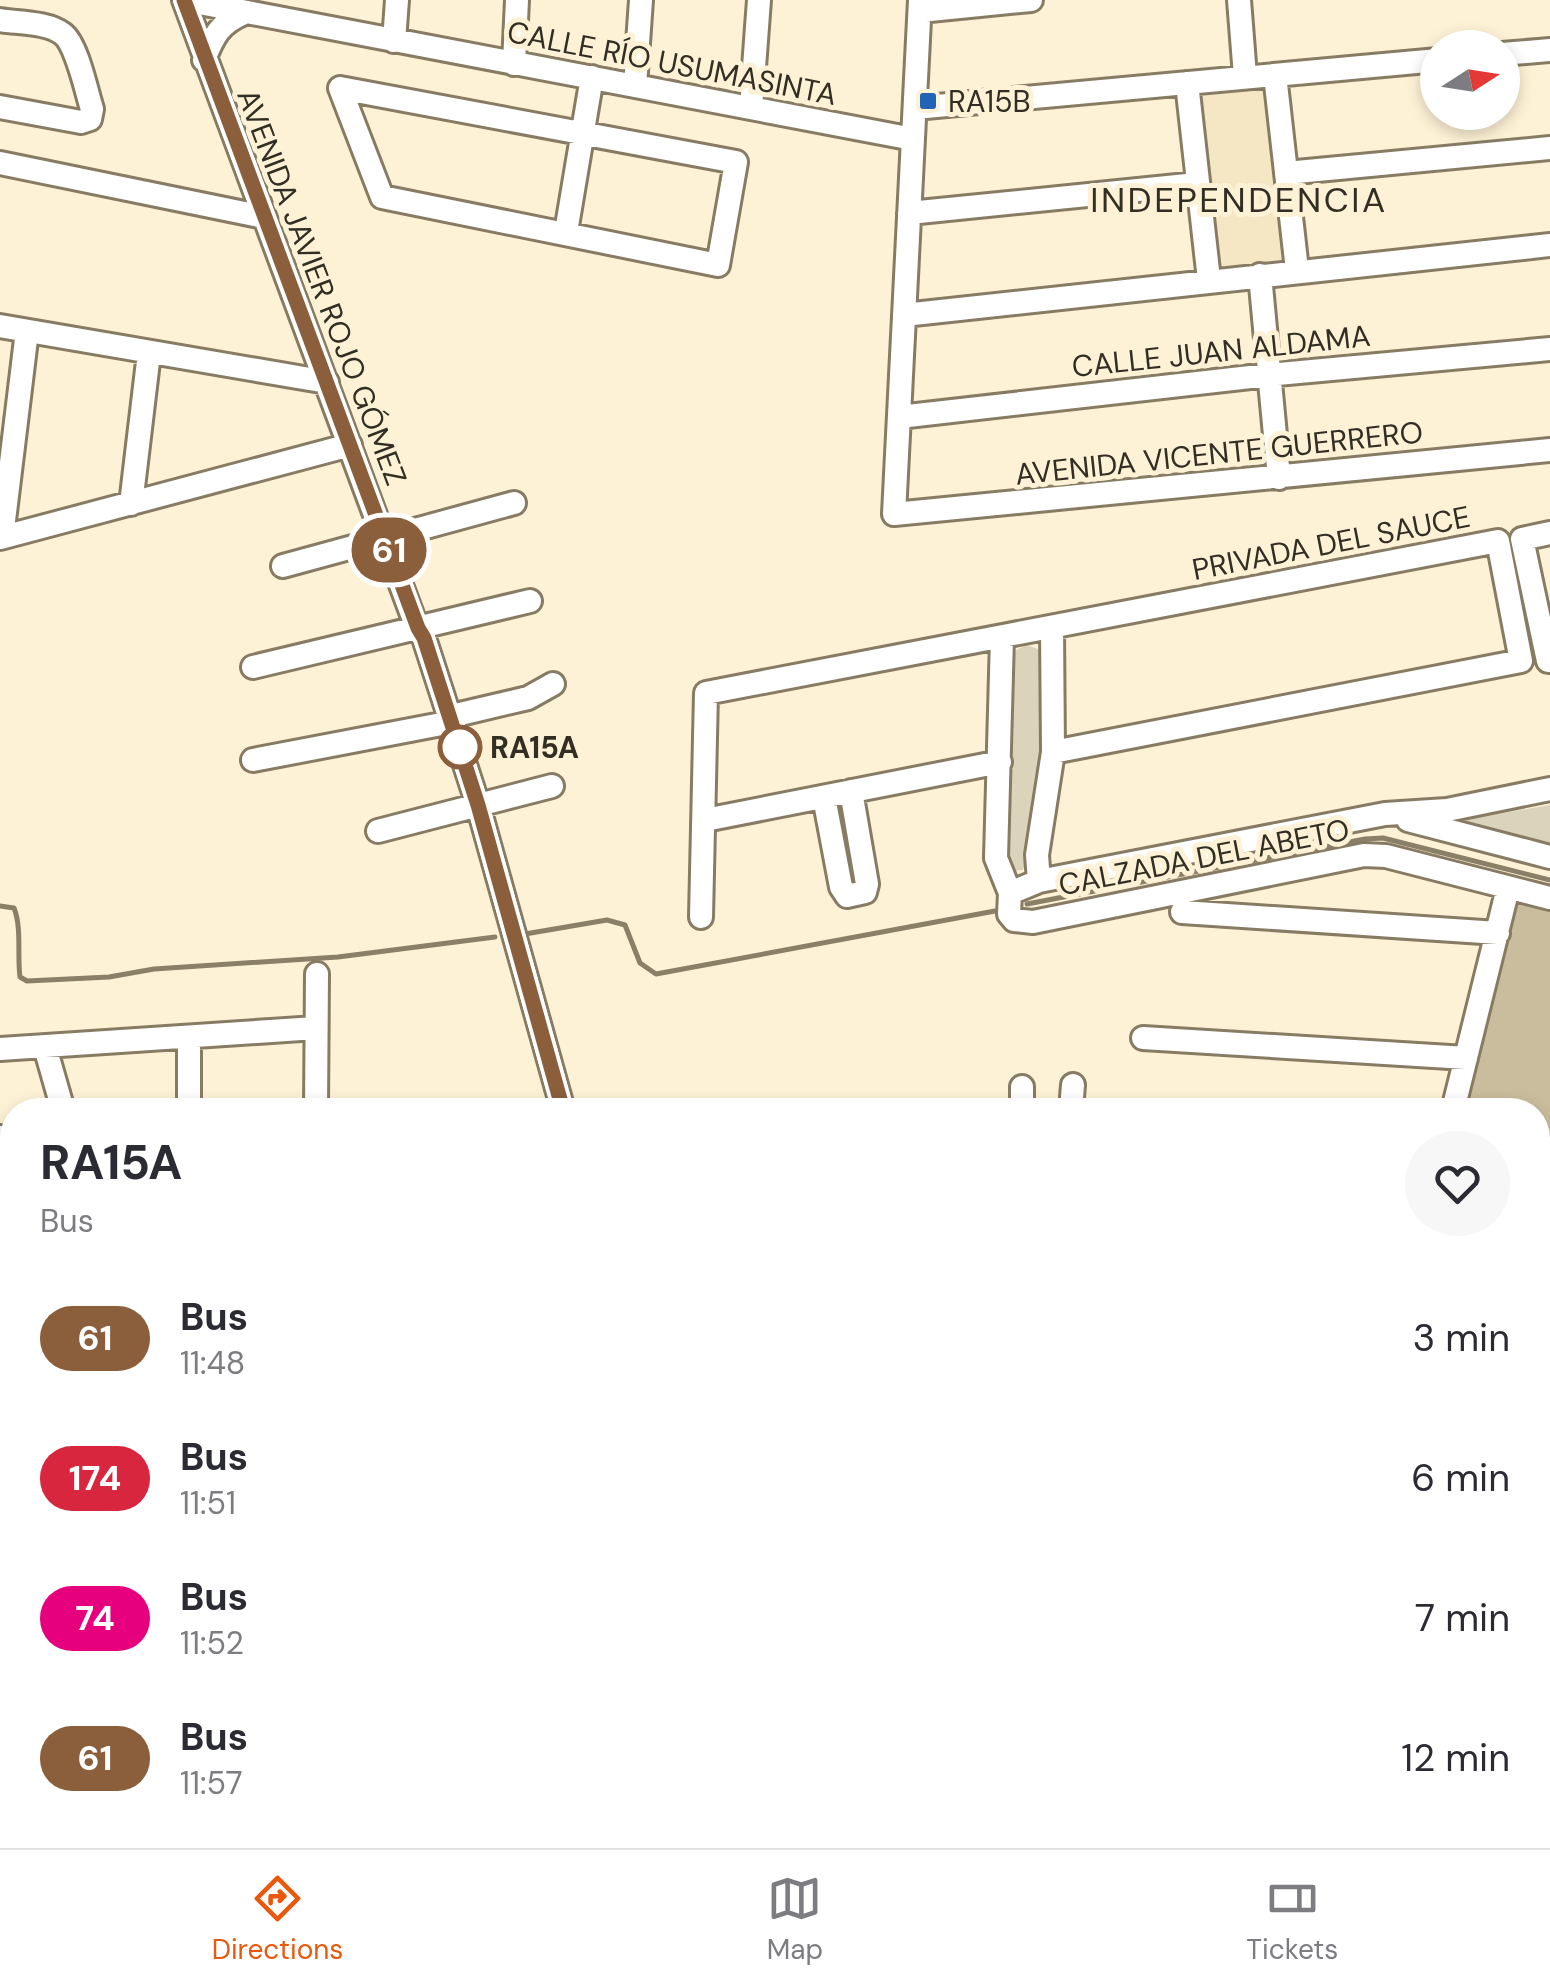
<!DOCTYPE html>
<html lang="en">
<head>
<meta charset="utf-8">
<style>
  body { margin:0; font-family:"DM Sans",sans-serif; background:#f7f7f7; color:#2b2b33; height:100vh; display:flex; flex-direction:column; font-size:38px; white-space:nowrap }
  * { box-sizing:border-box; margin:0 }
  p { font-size:32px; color:#7c7c81 }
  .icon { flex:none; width:55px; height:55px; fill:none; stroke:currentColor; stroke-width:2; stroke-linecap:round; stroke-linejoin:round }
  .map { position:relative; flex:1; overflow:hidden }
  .panel { position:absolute; left:0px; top:1098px; width:1550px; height:752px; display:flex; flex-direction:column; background:#fff; border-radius:40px 40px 0 0; box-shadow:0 5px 15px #0003 }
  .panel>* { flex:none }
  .badge { padding:0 20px; border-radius:32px; font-size:35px; line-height:65px }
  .needle { width:65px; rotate:78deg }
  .fabs { position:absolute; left:1420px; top:30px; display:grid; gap:20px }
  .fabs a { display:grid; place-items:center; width:100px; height:100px; border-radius:50%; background:#fff; box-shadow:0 5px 15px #0003; font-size:50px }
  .map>.badge { position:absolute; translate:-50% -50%; box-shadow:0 0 0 5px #fff }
  .round { display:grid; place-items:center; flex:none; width:105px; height:105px; border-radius:52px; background:#f7f7f7 }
  .overview { display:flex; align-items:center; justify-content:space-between; height:170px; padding:0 40px }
  h1 { font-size:48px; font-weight:700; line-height:75px }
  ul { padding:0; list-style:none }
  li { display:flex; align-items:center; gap:30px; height:140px; padding:0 40px }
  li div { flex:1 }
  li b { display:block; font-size:38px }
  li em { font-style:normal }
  li .badge { min-width:110px; font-weight:700; text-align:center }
  .tab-bar { display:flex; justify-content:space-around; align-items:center; height:140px; border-top:2px solid #e1e1e2; background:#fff; font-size:28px; color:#7c7c81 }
  .tab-bar a { display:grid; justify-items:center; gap:5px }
  .tab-bar .active { color:#ea580c }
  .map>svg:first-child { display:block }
  .built { fill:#f5e6c4 }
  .green { fill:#dcd3bb }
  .forest { fill:#cabd9d }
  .water { fill:#b0a384; stroke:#8a8067; stroke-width:2.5 }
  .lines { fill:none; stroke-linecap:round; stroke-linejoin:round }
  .stream { stroke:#8a8067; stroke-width:5 }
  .minor-casing { stroke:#877c63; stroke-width:28 }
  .major-casing { stroke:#877c63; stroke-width:35 }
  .minor { stroke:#fff; stroke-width:22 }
  .major { stroke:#fff; stroke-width:30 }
  .line-casing { stroke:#fff; stroke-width:22 }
  .line { stroke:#8b5e3c; stroke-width:15 }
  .poi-dot { fill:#2163b4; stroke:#fef2d6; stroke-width:4 }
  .stop-dot { fill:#fff; stroke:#8b5e3c; stroke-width:5 }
  .labels { text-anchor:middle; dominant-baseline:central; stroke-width:10; stroke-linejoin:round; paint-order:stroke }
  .street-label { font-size:30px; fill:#322e23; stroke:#fef2d6 }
  .poi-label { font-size:30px; fill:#322e23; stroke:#fef2d6; text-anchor:start }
  .stop-label { font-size:30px; font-weight:bold; fill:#322e23; stroke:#fef2d6; text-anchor:start }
  .quarter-label { font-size:35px; letter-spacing:2.5px; fill:#322e23; stroke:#fef2d6 }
</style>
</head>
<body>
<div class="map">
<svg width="1550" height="1848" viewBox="0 0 1550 1848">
  <rect width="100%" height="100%" fill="#fef2d6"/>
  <!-- built -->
  <path class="built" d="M1265 86 1285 263 1215 271 1195 92Z"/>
  <!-- green -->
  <path class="green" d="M1027 645 1038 649 1044 661C1044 731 1046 803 1023 870L1011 871 1006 858 1013 659 1016 650Z
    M1550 805V847L1451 822Z
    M1538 1702 1550 1710V1848H1399L1400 1838H1538Z
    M1063 1838H1145L1142 1848H1066Z"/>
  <!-- forest -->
  <path class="forest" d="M1517 903 1550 911V1555L1538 1551V1110H1467Z"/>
  <!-- water -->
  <path class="water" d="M1550 1310V1438L1538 1427V1334Z"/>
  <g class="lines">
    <!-- stream -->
    <path class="stream" d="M1027 904 1365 839 1383 838 1550 880
      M0 906 14 908C22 928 17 955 20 977L27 981 109 977 154 969 338 957 495 937
      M525 934 607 920 625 925 640 963 656 974 995 911"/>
    <defs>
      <path id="minor" d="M184 0 417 628 424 638 478 805 563 1110
        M184 0 913 139
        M920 0 894 514 1550 450
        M1239 0 1245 76
        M920 11 1031 0
        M0 20C18 23 48 22 63 34 77 45 86 90 92 109L90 119 81 122 0 107
        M394 41 397 0
        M1502 54 1550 50
        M204 60C213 36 220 23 244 13
        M514 64 517 0
        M1275 75 1297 270
        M1187 83 1209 280
        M635 86 641 0
        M340 88 736 162 718 265 382 197Z
        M751 108 759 0
        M915 108 1438 60
        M0 163 264 217
        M1286 173 1550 148
        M909 213 1197 184
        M566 232 592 77
        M1260 275 1279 478
        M904 315 1550 245
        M0 326 327 382
        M899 417 1268 375 1550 349
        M131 504 149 353
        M1550 533 1522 539 1548 661H1550
        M2 537 27 331
        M0 538 350 445
        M283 566 514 503
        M1002 637 996 858 1010 893 1009 914 1014 920 1033 922 1364 855 1386 856 1550 898
        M253 667 530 601
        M253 760 452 722 460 714 528 698 553 684
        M824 797 841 887 847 896 865 892 867 884 851 791
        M705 820 1000 762
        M1408 820 1550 857
        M378 831 552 786
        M1039 881 1037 855 1053 752 1052 627
        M1010 893 1039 881 1385 814 1447 810 1550 789
        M1182 912 1498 933
        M701 917 706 693 1498 541 1521 661 1053 752
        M189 1037V1110
        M1143 1038 1466 1058
        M45 1047 63 1110
        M0 1049 316 1028
        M316 1110 317 974
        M1022 1110V1087
        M1071 1110 1073 1085
        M1453 1110 1508 888
        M0 1137 12 1186
        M0 1237 12 1234
        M0 1524 12 1525
        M133 1838 135 1848
        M218 1838 220 1848
        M367 1838 369 1848
        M737 1838 742 1848
        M825 1838 828 1848
        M935 1838 938 1848
        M1046 1838 1049 1848
        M0 1846V1848
        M260 1848 312 1838
        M1158 1848 1161 1838"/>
      <path id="major" d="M0 1553 12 1554
        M0 1583 12 1584
        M1538 1655 1550 1656
        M1538 1700 1550 1701"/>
    </defs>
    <!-- minor casing -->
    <use href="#minor" class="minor-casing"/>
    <!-- major casing -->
    <use href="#major" class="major-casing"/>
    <!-- minor -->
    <use href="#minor" class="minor"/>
    <!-- major -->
    <use href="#major" class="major"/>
  </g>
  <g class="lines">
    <defs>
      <path id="line" d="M184 0 418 628 424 638 478 805 563 1110"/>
    </defs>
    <!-- line casing -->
    <use href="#line" class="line-casing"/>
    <!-- line -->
    <use href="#line" class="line"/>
  </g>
  <!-- markers -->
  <rect class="poi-dot" x="918" y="91" width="20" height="20" rx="5"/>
  <circle class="stop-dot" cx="460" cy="747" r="20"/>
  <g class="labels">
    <!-- street labels -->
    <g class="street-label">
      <text transform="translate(672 63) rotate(11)">CALLE RÍO USUMASINTA</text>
      <text transform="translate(322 287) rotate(69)">AVENIDA JAVIER ROJO GÓMEZ</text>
      <text transform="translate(1221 351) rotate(-6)">CALLE JUAN ALDAMA</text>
      <text transform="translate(1219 453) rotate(-6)">AVENIDA VICENTE GUERRERO</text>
      <text transform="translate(1331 543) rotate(-11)">PRIVADA DEL SAUCE</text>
      <text transform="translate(1204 857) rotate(-11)">CALZADA DEL ABETO</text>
    </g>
    <!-- poi labels -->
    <g class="poi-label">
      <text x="948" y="101">RA15B</text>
    </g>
    <!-- stop labels -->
    <g class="stop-label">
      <text x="490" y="747">RA15A</text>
    </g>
    <!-- quarter labels -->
    <g class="quarter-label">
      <text x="1239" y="200">INDEPENDENCIA</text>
    </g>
  </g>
</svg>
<div class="fabs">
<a><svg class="needle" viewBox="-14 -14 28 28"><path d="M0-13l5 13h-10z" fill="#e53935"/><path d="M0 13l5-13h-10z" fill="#7c7c81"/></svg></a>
</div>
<b class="badge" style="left:389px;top:550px;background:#8b5e3c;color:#fff">61</b>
<section class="panel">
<div class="overview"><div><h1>RA15A</h1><p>Bus</p></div><a class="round"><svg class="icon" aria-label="heart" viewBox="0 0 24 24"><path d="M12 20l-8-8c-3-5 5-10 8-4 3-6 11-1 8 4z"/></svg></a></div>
<ul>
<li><span class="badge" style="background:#8b5e3c;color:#fff">61</span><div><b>Bus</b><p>11:48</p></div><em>3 min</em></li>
<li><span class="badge" style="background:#d7263d;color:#fff">174</span><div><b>Bus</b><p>11:51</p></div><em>6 min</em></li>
<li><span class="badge" style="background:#e6007e;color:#fff">74</span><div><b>Bus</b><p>11:52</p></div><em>7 min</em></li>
<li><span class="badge" style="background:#8b5e3c;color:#fff">61</span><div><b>Bus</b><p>11:57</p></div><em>12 min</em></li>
</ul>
</section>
</div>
<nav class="tab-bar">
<a class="active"><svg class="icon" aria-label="directions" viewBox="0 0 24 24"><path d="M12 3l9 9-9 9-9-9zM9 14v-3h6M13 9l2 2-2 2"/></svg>Directions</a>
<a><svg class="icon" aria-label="map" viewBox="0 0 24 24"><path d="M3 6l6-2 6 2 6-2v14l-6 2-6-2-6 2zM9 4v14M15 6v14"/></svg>Map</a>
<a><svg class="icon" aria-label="tickets" viewBox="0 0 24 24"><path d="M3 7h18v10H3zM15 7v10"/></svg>Tickets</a>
</nav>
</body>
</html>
